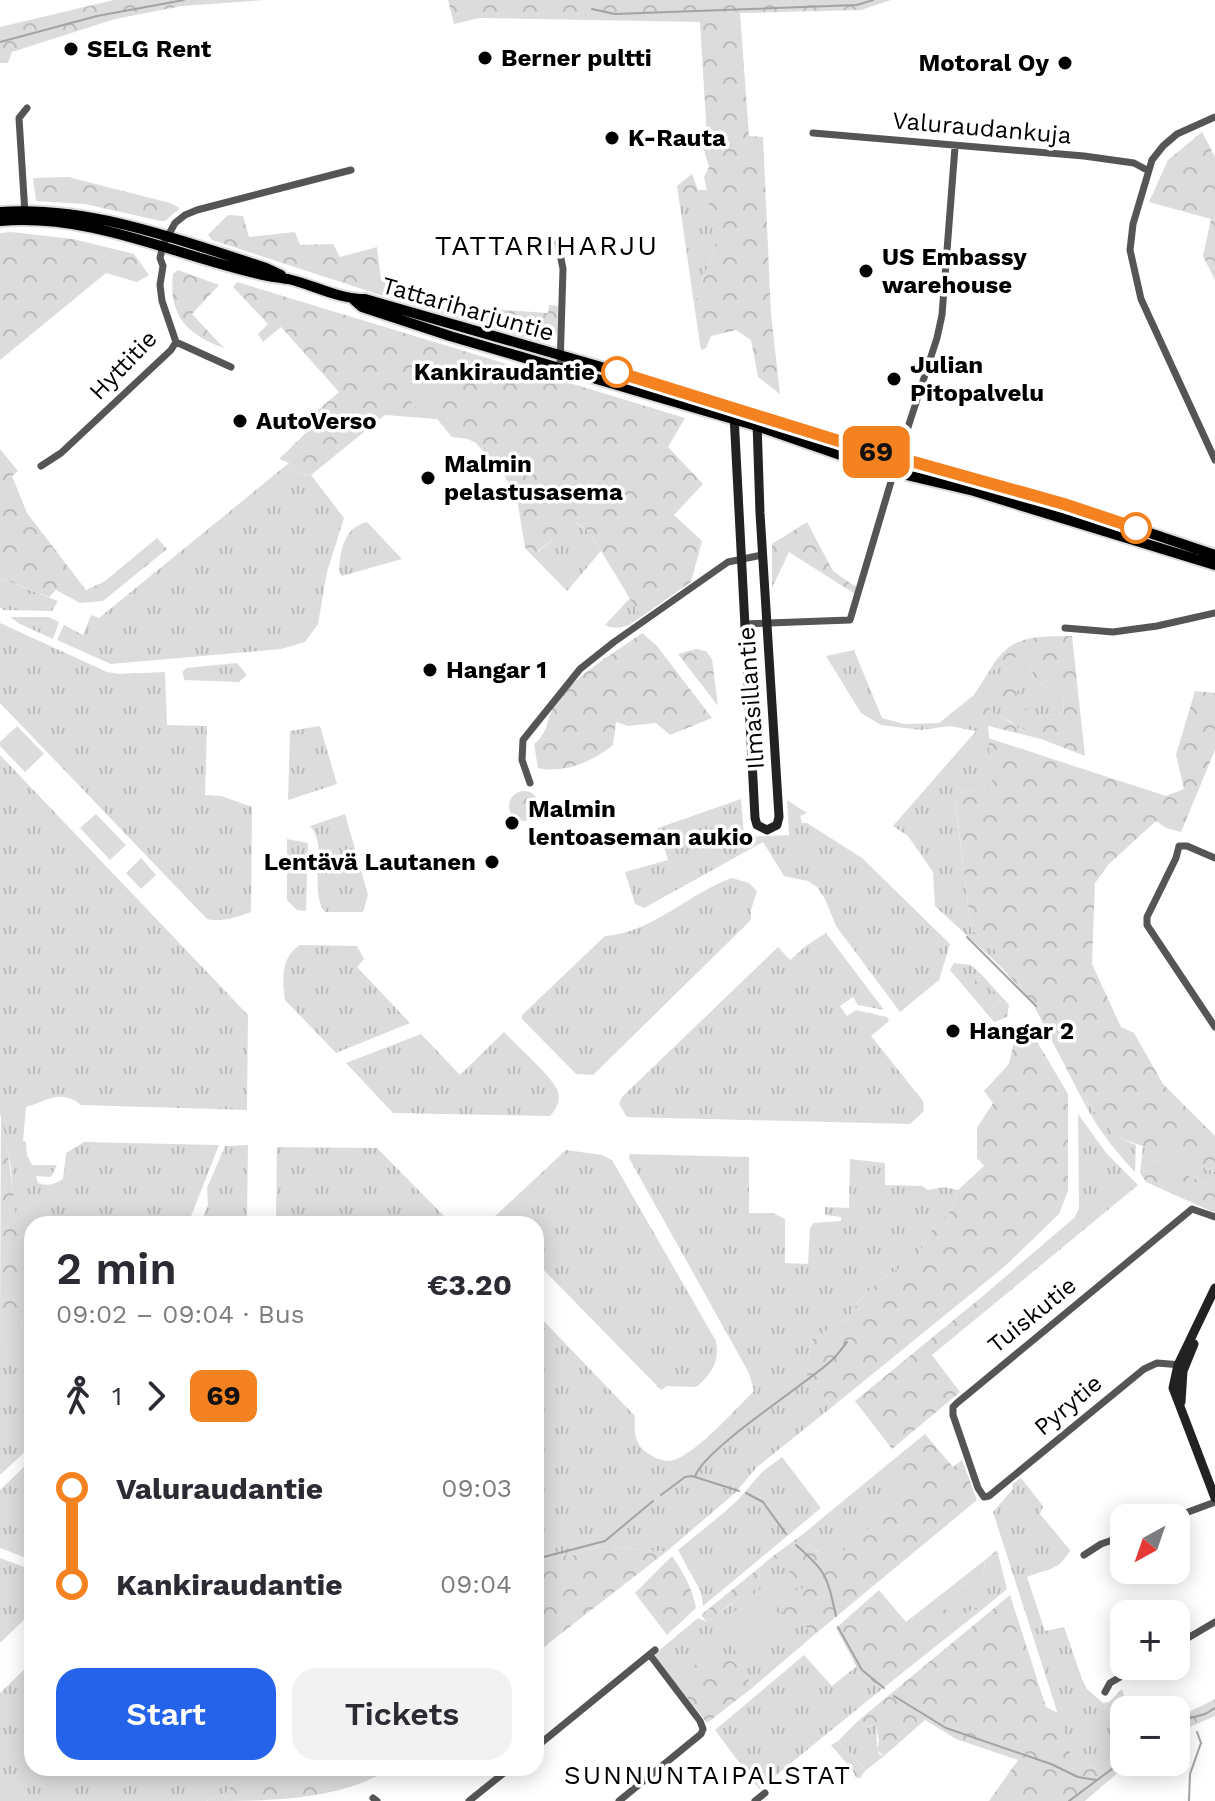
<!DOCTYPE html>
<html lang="en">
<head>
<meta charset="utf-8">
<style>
  body { margin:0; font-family:"Work Sans",sans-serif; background:#f2f2f3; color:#2b2b33; height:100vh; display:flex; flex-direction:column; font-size:30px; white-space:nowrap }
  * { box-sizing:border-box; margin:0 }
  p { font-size:26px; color:#7c7c81 }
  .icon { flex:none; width:44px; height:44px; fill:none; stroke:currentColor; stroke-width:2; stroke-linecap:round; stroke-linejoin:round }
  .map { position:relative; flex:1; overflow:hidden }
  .drawer { position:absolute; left:24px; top:1216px; width:520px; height:560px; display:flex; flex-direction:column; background:#fff; border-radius:24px; box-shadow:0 4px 20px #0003 }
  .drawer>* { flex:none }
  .badge { padding:0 16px; border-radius:12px; font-size:28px; line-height:52px }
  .needle { width:52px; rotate:220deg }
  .controls { position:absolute; left:1110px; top:1504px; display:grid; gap:16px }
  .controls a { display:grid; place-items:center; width:80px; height:80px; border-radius:16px; background:#fff; box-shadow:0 4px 20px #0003; font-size:40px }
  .map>.badge { position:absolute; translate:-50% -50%; box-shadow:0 0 0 4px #fff }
  .legs { display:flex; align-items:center; gap:12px; height:88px; padding:0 32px; font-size:26px }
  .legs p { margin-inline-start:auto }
  .summary { display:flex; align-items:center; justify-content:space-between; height:136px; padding:0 32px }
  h1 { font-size:44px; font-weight:600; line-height:60px }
  .cta { display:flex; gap:16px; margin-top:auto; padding:16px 32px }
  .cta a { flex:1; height:92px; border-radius:24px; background:#2563eb; color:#fff; font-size:32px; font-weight:600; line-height:92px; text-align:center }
  .cta a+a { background:#f2f2f3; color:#2b2b33 }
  ul { padding:0 32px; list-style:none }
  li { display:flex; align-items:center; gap:28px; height:96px; font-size:30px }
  li i { display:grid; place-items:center; width:12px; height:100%; margin:0 10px; background:currentColor }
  li i::after { content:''; width:20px; height:20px; margin:-10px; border:6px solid; border-radius:50%; background:#fff }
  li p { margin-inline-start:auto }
  li:first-child i { background:linear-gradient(#0000 50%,currentColor 0) }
  li:last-child i { background:linear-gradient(currentColor 50%,#0000 0) }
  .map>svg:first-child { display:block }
  .grass { fill:url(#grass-tufts) }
  .forest { fill:url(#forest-crowns) }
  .garden { fill:#dcdcdc }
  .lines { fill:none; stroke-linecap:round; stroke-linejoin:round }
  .stream { stroke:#a3a3a3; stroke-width:2 }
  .primary-casing { stroke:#dbdbdb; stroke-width:14 }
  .street { stroke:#555; stroke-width:7 }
  .secondary { stroke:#222; stroke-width:9 }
  .primary { stroke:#000; stroke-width:10 }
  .line-1-casing { stroke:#fff; stroke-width:18 }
  .line-1 { stroke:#f58220; stroke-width:12 }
  .poi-dot { fill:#000; stroke:#fff; stroke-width:3 }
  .stop-1-dot { fill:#fff; stroke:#f58220; stroke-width:4 }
  .labels { text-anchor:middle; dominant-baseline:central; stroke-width:7; stroke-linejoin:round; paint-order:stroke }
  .poi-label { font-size:24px; font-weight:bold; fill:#000; stroke:#fff; text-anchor:start }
  .street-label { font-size:24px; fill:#000; stroke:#fff }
  .stop-label { font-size:24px; font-weight:bold; fill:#000; stroke:#fff; text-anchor:end }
  .neighbourhood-label { font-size:26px; letter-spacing:2px; fill:#000; stroke:#fff }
  .quarter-label { font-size:28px; letter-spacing:2px; fill:#000; stroke:#fff }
</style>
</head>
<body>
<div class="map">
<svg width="1215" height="1801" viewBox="0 0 1215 1801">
  <defs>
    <pattern id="grass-tufts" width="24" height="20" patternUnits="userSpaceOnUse" patternTransform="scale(2)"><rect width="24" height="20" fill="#dcdcdc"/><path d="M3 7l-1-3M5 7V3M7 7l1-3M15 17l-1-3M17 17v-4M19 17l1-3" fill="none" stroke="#bbb"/></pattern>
    <pattern id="forest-crowns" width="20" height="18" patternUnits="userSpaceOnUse" patternTransform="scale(2)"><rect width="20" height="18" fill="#dcdcdc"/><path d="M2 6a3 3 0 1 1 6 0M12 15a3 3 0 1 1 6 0" fill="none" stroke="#bbb"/></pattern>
  </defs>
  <rect width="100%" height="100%" fill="#fff"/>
  <!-- grass -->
  <path class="grass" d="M708 199 716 243 694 304 680 206Z
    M289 463 298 474 311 475 344 518 327 572 318 624 305 642 281 649 111 664 57 640 64 625 83 635 91 615 99 618Z
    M367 522 402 559 342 576 339 571C340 551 344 527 367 522Z
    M574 522 589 531 601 551 567 591 525 548 538 552Z
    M0 578 58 601 52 611 3 610 0 607Z
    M630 598 641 617C628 626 621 631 605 625Z
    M10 617H49L59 622 53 639 20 624Z
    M0 623 107 672 120 674 165 672 167 725 207 726 205 795 221 796 252 807 251 912C237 917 221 923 207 919L0 703Z
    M854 650 882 718 904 724 939 723 974 695 988 673 1019 654 1030 665 1035 681 1063 695 1064 713 1038 717 1030 727 1021 730 1010 721 984 710 969 716 988 726 994 788 962 792 955 798 971 929 998 952V964L935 906 933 872 908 836 893 826 976 731 950 726 921 730 881 725 861 713 826 656Z
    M237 663 247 675 239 682 184 680 183 672 186 668Z
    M320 726 337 784 288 800 290 731Z
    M0 755 248 1015 247 1110 81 1105C60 1088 46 1102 26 1107L23 1141 26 1142 27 1155 32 1165H57L51 1177 36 1176 38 1183C48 1186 54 1185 63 1179L66 1153 84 1142 219 1145 188 1224H32V1445L0 1475V1338L22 1333 11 1168 0 1113Z
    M741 799 744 837 789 835 787 800 807 813 800 816 802 823H807L862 858 950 944 939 980 900 1012 836 926 825 899 817 887 808 881 784 876 763 842 644 908 635 904 625 872 668 860 658 828Z
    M345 814 368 895 363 912H325C307 888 330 848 310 826Z
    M287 839 308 843 306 911 297 910 287 900Z
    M732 878 749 883 757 891 751 910V920L593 1075 576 1074 522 1019V1015L605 936C652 933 689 893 732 878Z
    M826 933 884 1010 858 1005 853 997 840 1006 847 1016 856 1010 887 1017 889 1021 871 1036 923 1101 924 1111 910 1124 627 1117 619 1104 622 1097 778 947 790 960 807 945Z
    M300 945 357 946 364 959 357 967 410 1023 336 1053 285 1000C282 978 281 957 300 945Z
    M954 963 971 965 983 976 975 977 974 985 979 991 988 982 1001 1001 991 1008 996 1017H1007L994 1022 950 970Z
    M504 1032C514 1043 556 1080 558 1092 561 1101 556 1109 550 1116L393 1113 346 1063 421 1034 460 1075Z
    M1080 1095 1117 1137 1136 1145 1135 1172C1112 1148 1095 1125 1080 1095Z
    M1078 1114 1107 1154 1138 1185 994 1304 984 1295 1074 1218 1079 1209Z
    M248 1145 247 1216 244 1224H200L208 1205 207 1188 225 1146Z
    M1143 1145 1215 1172V1188L1142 1155Z
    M277 1147 377 1148 445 1217 437 1224H276Z
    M566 1150 602 1155 612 1160 716 1341C720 1362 711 1375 696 1387L667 1386 661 1390 536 1262V1224H499L493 1218Z
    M630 1154 749 1157V1213H773L785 1219V1263L808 1264 810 1229 813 1223 841 1221V1217L825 1215V1207L849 1208 850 1159 885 1163V1185L922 1186 928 1190 944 1187 958 1190 953 1208 930 1232 917 1258 880 1280 857 1303 849 1319 812 1339 808 1358 802 1367 832 1407 757 1467 735 1493 666 1552 601 1546 571 1556 555 1554 536 1566V1313L635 1416C634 1432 634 1445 649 1454 653 1457 662 1461 667 1461 690 1462 737 1407 754 1391L749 1373 629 1158Z
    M782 1457 821 1508 703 1606 701 1592 678 1550 721 1515 738 1500 762 1472Z
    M32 1459V1560L0 1548V1490Z
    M882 1469 906 1496 837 1557 814 1550 803 1534Z
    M1021 1478 1043 1506 1040 1514 1070 1550C1060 1571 1046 1569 1027 1577L1045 1631 1064 1627 1082 1679 1087 1689 1103 1703 1109 1702 1122 1689 1129 1710H1124V1753L1102 1772 1072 1758 993 1512 1013 1489 1012 1484Z
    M997 1550 1007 1589 979 1612 973 1609 955 1620 944 1609 983 1576 985 1560Z
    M773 1556 805 1585 801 1591 798 1619 814 1635 752 1688 746 1674 676 1684 655 1658 656 1653 698 1618 707 1622 759 1584 760 1567Z
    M0 1558 32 1570V1612L0 1643Z
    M804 1655 832 1686 857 1666 882 1689 759 1789 715 1730Z
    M32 1662V1768H263L243 1770 226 1793 206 1801H0V1693Z
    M859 1720 863 1726 876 1725C877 1733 876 1747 879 1754L884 1756 866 1770 838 1741Z"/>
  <!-- forest -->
  <path class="forest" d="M114 0H265L182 6 115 19 12 52 8 63H0V27Z
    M448 0H891L861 10 740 13 749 136 763 137 771 314 780 394 758 377 751 340 736 330 711 336 706 348 701 350 694 304 716 243 708 200 680 206 677 186 692 174 698 190H707L704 177 709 167 703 147 707 138 700 22 479 18 454 24Z
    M1202 132 1215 157V280L1203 256 1211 219 1149 202 1168 160Z
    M68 177 170 203 180 208 165 221H161L85 204 36 201 33 178Z
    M228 215 243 216 249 237 295 232 300 245 333 244 340 257 377 247 381 280 442 306 548 313 549 305 558 306 557 333 545 342 537 341 399 301 212 240 208 235Z
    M11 232 73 239 134 254 149 275 137 282 106 273 0 360V233Z
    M178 270 219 285 192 314 224 348C187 335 168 315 173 274Z
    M237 282 685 418 668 447 703 484 674 515 702 541 691 582 641 617 589 531 575 522 537 552 525 548 517 498 504 475 476 443 468 439 452 437 437 419 385 415 311 475 298 474 289 463 279 459 312 427 310 417 339 392 281 327 263 342 258 334 268 324 233 287Z
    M0 449 18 471 12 476 27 513 86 590 105 581 157 538 167 549 103 601 80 603 56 590 49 597 0 578Z
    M807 522 833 571 859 589 855 594 789 552 772 588V544Z
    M642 633 657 646 712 718 670 735 656 723 628 726 616 722 613 745C593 761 565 774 538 768L534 744C548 734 546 720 554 706 574 675 612 655 642 633Z
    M1072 636 1085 756 1041 739 988 726 969 716 974 695C988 715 1004 715 1021 730L1030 727 1038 717 1064 713 1063 695 1035 681 1030 665 1019 655 988 673C1010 634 1031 637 1072 636Z
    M696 649 706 651 712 659 718 706 678 654Z
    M1011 671 1019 672 1020 688 1016 693 1028 707 1018 717 997 693 1009 682Z
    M1195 691 1215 693V750L1181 832 1166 828 1156 821 1109 864 1095 883 1092 964 1121 1027 1134 1033 1163 1084 1215 1136V1172L1117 1137 1080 1095 1031 1000 998 964 997 952 971 929 955 797 962 792 993 788 988 738 1166 796 1184 789 1176 755Z
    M509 806a15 15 0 1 1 30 0a15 15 0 1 1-30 0Z
    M983 976 1009 1005 1007 1017H996L990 1009 1001 1001 988 983 978 992 974 985 975 977Z
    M1024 1029 1032 1033 1068 1094V1191L1059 1214 1004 1267 832 1407 801 1367 808 1358 812 1339 849 1319 857 1303 880 1280 917 1258 930 1232 953 1208 958 1190 984 1166 977 1158V1128L993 1103 984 1091 1009 1064 1016 1033Z
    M1 1112C15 1186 20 1259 22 1334L0 1338Z
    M1142 1155 1215 1188V1213L1146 1182 1140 1173Z
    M984 1295 994 1304 932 1355 960 1392 892 1449 855 1401Z
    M925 1434 953 1467 962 1460 977 1500 814 1635 798 1619H788L775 1604 789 1587 800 1591 804 1586 773 1556 803 1534 814 1550 819 1552 820 1543H823L837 1556 906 1496 882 1469Z
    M601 1546 666 1552 536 1653V1566L555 1554 571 1556Z
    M672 1556C684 1573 692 1588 696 1608L667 1635 635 1593Z
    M985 1560 983 1576 945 1609 955 1620 973 1609 979 1612 882 1689 858 1669 836 1628 879 1590 906 1622Z
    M760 1567 759 1584 742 1604 732 1603 707 1622 701 1615Z
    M1010 1595 1046 1707 1058 1713 1072 1758 1102 1772 1124 1753V1762H1130L1085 1801H989L1018 1760 956 1739 925 1720 884 1756 877 1750 879 1741 876 1725 863 1726 859 1720Z
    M724 1653 746 1674 752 1688 707 1723 676 1684 685 1669Z
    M1215 1699V1716L1176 1733V1716L1187 1713Z
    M838 1741 866 1770 860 1778H856L853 1771 831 1745Z
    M263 1768H391C340 1801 268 1801 206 1801L226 1793 243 1770Z"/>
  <!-- garden -->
  <path class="garden" d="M439 373 452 389 421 414 408 398Z
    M17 726 44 754 25 772 0 746V742Z
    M96 814 126 845 110 860 80 828Z
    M141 858 156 875 141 889 126 873Z
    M759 1589 783 1619 740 1656 715 1629Z"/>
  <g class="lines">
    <!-- stream -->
    <path class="stream" d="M592 9 615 14 857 5 873 0
      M0 42 97 16 184 0
      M967 937 1036 1006
      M695 1477C701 1451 806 1384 831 1361 837 1356 842 1348 847 1342
      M746 1493 763 1502 786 1534
      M661 1495 685 1477 692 1476 739 1491
      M796 1545C827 1572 827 1576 836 1616
      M536 1559 605 1541 653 1501
      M838 1627 862 1670 884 1688
      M894 1696 946 1728 1051 1764 1078 1777 1096 1780
      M1176 1722 1205 1714 1215 1708
      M1069 1801 1124 1760
      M1189 1801 1190 1774 1201 1743 1197 1732"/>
    <defs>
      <path id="primary" d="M0 212C92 206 180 240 266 268L281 275
        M0 221C92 213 176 256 263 275 271 277 280 278 288 279 314 285 338 299 365 299L643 379 839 441 1064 504 1215 555
        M354 300 362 307 450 336 757 426 881 469 974 491 1215 565"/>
    </defs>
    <!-- primary casing -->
    <use href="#primary" class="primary-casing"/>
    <!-- street -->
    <path class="street" d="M1215 117 1177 134 1163 146 1152 160 1133 224 1130 250 1141 299 1215 460
      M813 133 1084 156 1134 163 1147 170
      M25 214 19 118 27 108
      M558 243 563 269 560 367
      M176 342 231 367
      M41 466 61 453 171 350 176 342 162 301 160 285 163 266 160 258 163 245 175 223 185 215 197 210 351 170
      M744 624 850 620 898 458 937 338 942 315 955 147
      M1065 628 1113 632 1157 626 1215 613
      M530 783 522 760 523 740 580 669 614 642 728 562 762 555
      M1215 858 1187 846H1179L1176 858 1147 917V925L1215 1027
      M1182 1365 1157 1363 1144 1369 989 1496 984 1497 978 1488 953 1415V1407L957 1403 1192 1209 1215 1217
      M1172 1518 1215 1502
      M1084 1555 1101 1544 1124 1536
      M1176 1645 1215 1622
      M1105 1692 1110 1683 1139 1666
      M536 1747 655 1650
      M373 1798 377 1801
      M469 1801 510 1768
      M619 1801 701 1734 703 1729 700 1721 650 1655
      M755 1801 765 1793"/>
    <!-- secondary -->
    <path class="secondary" d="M734 415 755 818 757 825 767 830 777 825 779 817 760 513 757 422
      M1215 1288 1178 1365 1173 1388 1215 1498
      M1181 1402 1183 1371 1194 1344"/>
    <!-- primary -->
    <use href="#primary" class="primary"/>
  </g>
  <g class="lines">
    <defs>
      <path id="line-1" d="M617 372 839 441 1064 504 1136 528"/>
    </defs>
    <!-- line-1 casing -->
    <use href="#line-1" class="line-1-casing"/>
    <!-- line-1 -->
    <use href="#line-1" class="line-1"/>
  </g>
  <!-- markers -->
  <g class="poi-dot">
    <circle cx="71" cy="49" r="8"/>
    <circle cx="485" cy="58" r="8"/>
    <circle cx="1065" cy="63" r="8"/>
    <circle cx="612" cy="138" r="8"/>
    <circle cx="866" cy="271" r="8"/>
    <circle cx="894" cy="379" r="8"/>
    <circle cx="240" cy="421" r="8"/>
    <circle cx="428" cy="478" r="8"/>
    <circle cx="430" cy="670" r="8"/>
    <circle cx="512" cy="823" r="8"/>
    <circle cx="492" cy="862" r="8"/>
    <circle cx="953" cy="1031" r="8"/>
  </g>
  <g class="stop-1-dot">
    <circle cx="617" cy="372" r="14"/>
    <circle cx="1136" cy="528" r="14"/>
  </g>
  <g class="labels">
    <!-- poi labels -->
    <g class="poi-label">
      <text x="87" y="49">SELG Rent</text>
      <text x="501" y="58">Berner pultti</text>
      <text x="1049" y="63" text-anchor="end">Motoral Oy</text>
      <text x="628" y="138">K-Rauta</text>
      <text x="882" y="257">US Embassy<tspan x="882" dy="28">warehouse</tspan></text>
      <text x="910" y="365">Julian<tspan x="910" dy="28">Pitopalvelu</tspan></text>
      <text x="256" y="421">AutoVerso</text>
      <text x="444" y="464">Malmin<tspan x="444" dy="28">pelastusasema</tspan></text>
      <text x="446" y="670">Hangar 1</text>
      <text x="528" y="809">Malmin<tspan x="528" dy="28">lentoaseman aukio</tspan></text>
      <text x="476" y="862" text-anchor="end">Lentävä Lautanen</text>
      <text x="969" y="1031">Hangar 2</text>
    </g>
    <!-- street labels -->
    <g class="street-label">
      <text transform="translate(982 128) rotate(5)">Valuraudankuja</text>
      <text transform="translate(468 309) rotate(16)">Tattariharjuntie</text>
      <text transform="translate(123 365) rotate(-46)">Hyttitie</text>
      <text transform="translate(751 698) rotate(-94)">Ilmasillantie</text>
      <text transform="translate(1032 1315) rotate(-39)">Tuiskutie</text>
      <text transform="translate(1068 1405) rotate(-40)">Pyrytie</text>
    </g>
    <!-- stop labels -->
    <g class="stop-label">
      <text x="595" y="372">Kankiraudantie</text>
    </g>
    <!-- neighbourhood labels -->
    <g class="neighbourhood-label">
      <text x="708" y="1775">SUNNUNTAIPALSTAT</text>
    </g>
    <!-- quarter labels -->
    <g class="quarter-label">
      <text x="547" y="245">TATTARIHARJU</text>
    </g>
  </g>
</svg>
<div class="controls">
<a><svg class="needle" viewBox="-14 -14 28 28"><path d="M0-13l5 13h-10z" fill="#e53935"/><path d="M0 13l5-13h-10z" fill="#7c7c81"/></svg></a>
<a>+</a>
<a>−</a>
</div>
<b class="badge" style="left:876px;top:452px;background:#f58220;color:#111">69</b>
<section class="drawer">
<div class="summary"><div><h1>2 min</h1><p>09:02 – 09:04 · Bus</p></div><b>€3.20</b></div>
<div class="legs"><svg class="icon" aria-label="walk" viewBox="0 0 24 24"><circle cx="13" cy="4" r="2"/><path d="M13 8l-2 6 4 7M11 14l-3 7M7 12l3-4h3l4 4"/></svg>1<svg class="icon" aria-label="forward" viewBox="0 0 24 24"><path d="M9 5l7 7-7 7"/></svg><b class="badge" style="background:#f58220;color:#111">69</b></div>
<ul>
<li><i style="color:#f58220"></i><b>Valuraudantie</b><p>09:03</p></li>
<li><i style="color:#f58220"></i><b>Kankiraudantie</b><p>09:04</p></li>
</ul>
<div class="cta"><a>Start</a><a>Tickets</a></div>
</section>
</div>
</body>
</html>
